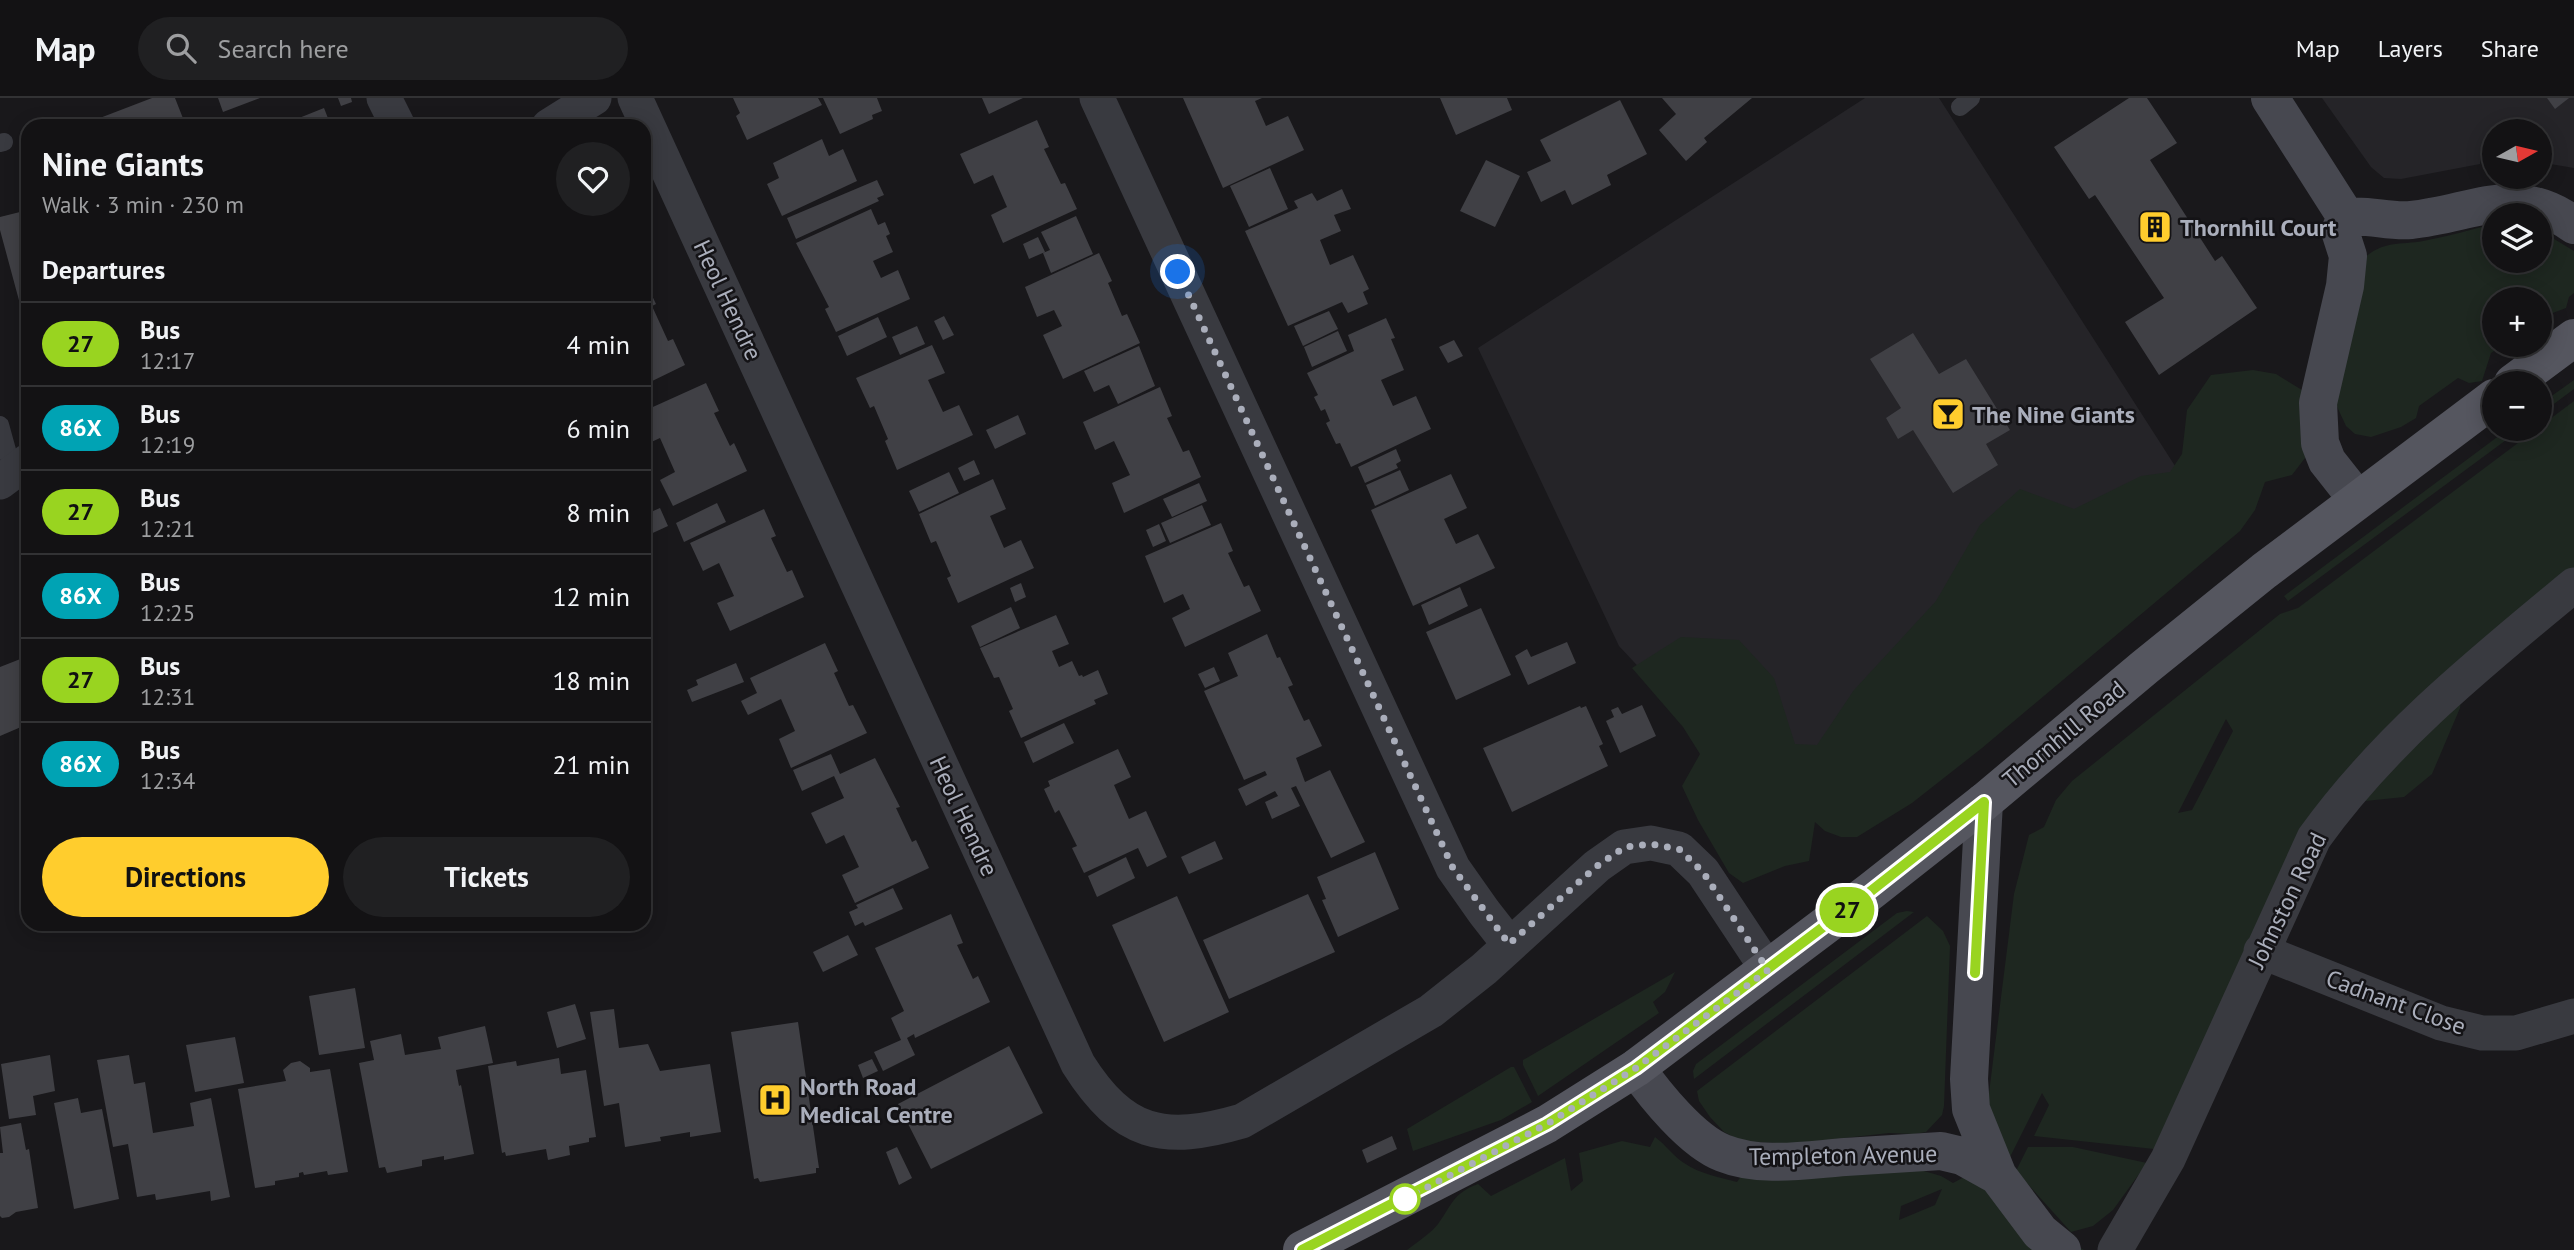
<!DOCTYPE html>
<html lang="en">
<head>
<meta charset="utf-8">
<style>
  body { margin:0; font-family:"PT Sans",sans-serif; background:#202022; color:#f1f3f6; height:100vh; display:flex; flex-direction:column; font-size:26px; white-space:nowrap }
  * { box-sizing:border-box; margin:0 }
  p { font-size:23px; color:#9d9ea0 }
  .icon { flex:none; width:38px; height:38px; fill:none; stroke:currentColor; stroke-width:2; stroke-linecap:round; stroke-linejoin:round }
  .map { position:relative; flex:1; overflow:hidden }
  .drawer { position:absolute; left:21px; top:21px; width:630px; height:812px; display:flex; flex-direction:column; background:#131214; border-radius:21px; box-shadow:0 4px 18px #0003,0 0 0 2px #323234 }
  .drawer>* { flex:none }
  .badge { padding:0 14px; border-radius:23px; font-size:24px; line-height:46px }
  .needle { width:46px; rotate:82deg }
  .fabs { position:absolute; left:2482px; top:21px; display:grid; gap:14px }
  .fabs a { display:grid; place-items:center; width:70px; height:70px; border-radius:50%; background:#131214; box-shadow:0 4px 18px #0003,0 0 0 2px #323234; font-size:35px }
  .you { position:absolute; width:35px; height:35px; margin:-18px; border:5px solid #fff; border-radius:50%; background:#1a73e8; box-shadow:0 0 0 10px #1a73e833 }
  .map>.badge { position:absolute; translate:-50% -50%; box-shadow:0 0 0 4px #fff }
  h2 { padding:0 21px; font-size:26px; line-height:63px }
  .round { display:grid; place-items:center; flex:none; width:74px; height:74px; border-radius:37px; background:#202022 }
  .summary { display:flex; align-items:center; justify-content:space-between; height:119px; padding:0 21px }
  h1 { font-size:33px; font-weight:700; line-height:52px }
  .cta { display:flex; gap:14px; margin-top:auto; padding:14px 21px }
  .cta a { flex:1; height:80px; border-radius:42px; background:#ffcd2d; color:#111; font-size:28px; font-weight:700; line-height:80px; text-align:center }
  .cta a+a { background:#202022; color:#f1f3f6 }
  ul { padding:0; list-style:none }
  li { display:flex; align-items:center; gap:21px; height:84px; padding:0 21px; border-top:2px solid #323234 }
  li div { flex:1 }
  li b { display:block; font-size:26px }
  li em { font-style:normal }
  li .badge { min-width:77px; font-weight:700; text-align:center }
  header { display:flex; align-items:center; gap:42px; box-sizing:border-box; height:98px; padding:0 35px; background:#131214; border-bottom:2px solid #323234 }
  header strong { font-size:33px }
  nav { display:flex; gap:38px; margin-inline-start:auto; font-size:24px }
  .search { width:490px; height:63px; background:#202022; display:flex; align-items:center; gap:18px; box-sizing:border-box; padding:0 24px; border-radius:38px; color:#9d9ea0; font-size:26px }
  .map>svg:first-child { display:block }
  .built { fill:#252428 }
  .green { fill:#1e2720; fill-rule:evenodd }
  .building { fill:#404045 }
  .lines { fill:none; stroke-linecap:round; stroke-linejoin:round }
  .lane { stroke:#393a40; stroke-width:18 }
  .street { stroke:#393a40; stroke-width:35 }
  .secondary { stroke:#474850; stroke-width:38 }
  .primary { stroke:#55565f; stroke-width:38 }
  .line-casing { stroke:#fff; stroke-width:16 }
  .line { stroke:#99d420; stroke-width:10 }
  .walk { stroke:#aaaebb; stroke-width:7; stroke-dasharray:0 12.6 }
  .stop-dot { fill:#fff; stroke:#99d420; stroke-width:3.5 }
  .labels { text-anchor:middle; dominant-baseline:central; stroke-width:5; stroke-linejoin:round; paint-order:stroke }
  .poi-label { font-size:24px; font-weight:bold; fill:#aaaebb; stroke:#141316; text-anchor:start }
  .street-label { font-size:24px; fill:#aaaebb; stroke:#141316 }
</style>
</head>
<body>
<header>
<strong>Map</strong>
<div class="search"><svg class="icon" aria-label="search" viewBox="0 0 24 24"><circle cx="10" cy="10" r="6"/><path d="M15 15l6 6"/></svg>Search here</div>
<nav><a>Map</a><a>Layers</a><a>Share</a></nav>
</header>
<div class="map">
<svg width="2574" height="1152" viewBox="0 0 2574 1152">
  <rect width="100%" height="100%" fill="#19181b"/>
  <!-- built -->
  <path class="built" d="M1865 0H1939L2202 410 1800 697 1706 641 1619 548 1478 250Z
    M2322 0H2574V70L2539 64V33H2494V56L2481 54 2480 66 2401 81 2384 80 2371 69Z"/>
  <!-- green -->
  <path class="green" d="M2494 126V163H2539V132L2574 153V195L2569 199 2566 210 2539 220V201H2494V247H2503L2491 255 2482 283 2469 285 2458 280 2419 308 2416 320 2401 329 2371 339 2355 336 2346 328 2333 300 2364 160C2386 141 2402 148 2428 142 2450 138 2472 131 2494 126Z
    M2253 272 2276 276 2302 292 2310 322 2305 360 2292 377 2265 384 2255 412 2240 433 1982 650 1912 705 1857 739H1841L1825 733 1815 724 1809 763 1785 768 1743 785 1729 775 1698 722 1682 688 1700 656 1683 629 1632 570 1681 539 1739 542 1774 580 1795 646 1817 647 1854 592 1936 503 1980 427 2020 391 2074 411 2141 378 2170 374 2182 356 2187 312 2211 277Z
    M2574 282V291L2539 317V307Z
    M2574 303V504L2465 561 2460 610 2432 676 2404 699 2365 703 2331 692 2154 1051 2034 1038 2049 1007 2042 995 2009 1061 1987 1011 2014 796 2029 737 2044 729 2056 702 2072 683 2280 516 2298 510ZM2226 621 2233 633 2192 712 2178 715Z
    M2508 331H2521L2288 503 2284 498Z
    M1907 813 1914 814 1694 981 1693 973 1696 966 1897 815Z
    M1927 818 1943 833 1950 848 1944 1008 1942 1017 1926 1034 1914 1036 1889 1035 1791 1046 1741 1043 1724 1034 1710 1019 1699 1003 1697 993Z
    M1675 874 1665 894 1653 904 1659 915 1538 998 1523 967V962Z
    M1511 969H1514L1532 1004 1501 1022 1413 1053 1407 1031Z
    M1655 1039C1666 1047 1674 1059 1684 1065 1700 1076 1719 1079 1737 1084L1744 1074 1924 1073 1941 1078 1953 1085 1966 1078 2084 1152H1407C1417 1144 1430 1136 1438 1126 1452 1107 1453 1095 1478 1086L1491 1098 1565 1060 1571 1093 1583 1083 1579 1055 1622 1043 1650 1049ZM1942 1091 1935 1107 1899 1122 1901 1108Z
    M2028 1049H2073L2147 1065 2113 1112 2093 1128 2071 1134 2016 1073Z"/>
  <!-- building -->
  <path class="building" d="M152 0H175L186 28H79Z
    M218 0H260L223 14Z
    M338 0H351L352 4 341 8Z
    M733 0H818L822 7 747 42 736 18 740 15Z
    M823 0H877L882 13 872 17 873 21 840 36Z
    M982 0H1023L989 16Z
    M1183 0H1262L1255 3 1266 28 1288 18 1304 52 1223 90Z
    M1440 0H1507L1512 12 1456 37Z
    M1662 0H1752L1704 40 1707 44 1686 63 1659 32 1676 16Z
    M2129 0H2147L2177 45 2150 62 2215 163 2222 158 2257 210 2159 277 2125 224 2164 200 2095 97 2089 101 2054 49Z
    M2547 0H2569L2555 11Z
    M1620 2 1647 56 1607 77 1611 87 1572 107 1565 92 1541 104 1527 74 1551 63 1540 42Z
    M324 10 331 28H279Z
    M1037 22 1049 49 1044 51 1061 86 1065 85 1077 111 1003 145 991 117 1007 109 993 77 974 86 960 56Z
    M822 41 829 58 843 51 857 83 782 118 767 86 779 80 773 65Z
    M1486 62 1520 78 1495 129 1460 113Z
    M1270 70 1288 111 1249 129 1230 88Z
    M877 82 884 97 877 100 879 103 796 141 787 120Z
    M1342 91 1351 111 1334 117 1341 133 1320 142 1330 167 1353 157 1369 191 1363 194 1368 206 1348 215 1342 204 1288 228 1245 133 1298 110 1294 103 1312 95 1317 103Z
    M871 111 878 127 885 124 890 136 886 138 893 154 873 163 881 180 898 172 910 201 836 234 825 211 829 209 796 145Z
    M28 112V232H27L0 132V119Z
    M1076 118 1093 156 1051 175 1043 155 1050 152 1041 134Z
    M1038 139 1045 154 1029 161 1023 146Z
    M1099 155 1112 183 1108 185 1122 218 1127 216 1140 245 1063 281 1043 237 1062 228 1054 212 1037 219 1025 189Z
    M644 181 656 206 652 208 668 243 673 241 685 267 644 287Z
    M1329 213 1338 231 1303 248 1294 228Z
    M944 218 954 237 943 242 934 223Z
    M878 219 887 239 847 258 838 238Z
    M1386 220 1395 240 1391 241 1404 272 1381 282 1393 308 1416 298 1431 331 1351 369 1340 345 1336 346 1326 325 1330 323 1325 311 1321 313 1314 299 1318 297 1307 275 1354 253 1348 237Z
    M917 228 925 246 900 257 892 239Z
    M1338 233 1347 253 1312 269 1304 249Z
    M1913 235 1939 276 1966 261 2010 332 1986 346 1998 367 1953 395 1913 332 1898 341 1886 320 1901 310 1870 261Z
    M1454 242 1463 258 1448 265 1439 249Z
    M932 247 945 275 928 282 943 314 959 307 973 337 897 372 885 343 888 341 874 308 870 310 856 280Z
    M1139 248 1155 288 1118 306 1109 287 1094 294 1084 273Z
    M706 285 719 313 714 315 730 348 734 345 747 373 673 408 660 382 675 374 660 340 645 347 644 313Z
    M1160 289 1172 318 1167 320 1183 354 1189 352 1201 379 1124 415 1112 385 1130 377 1114 343 1095 352 1083 324Z
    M1018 317 1026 336 995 351 986 332Z
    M1396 351 1401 363 1396 366 1398 370 1365 385 1358 369Z
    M974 362 980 376 964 383 958 370Z
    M1400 372 1409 392 1375 408 1366 387Z
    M949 374 959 395 919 414 909 393Z
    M1451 376 1467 410 1444 421 1456 446 1478 436 1495 470 1413 508 1371 412Z
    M993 381 1006 411 990 418 1004 450 1021 442 1034 470 958 505 947 480 951 478 936 443 931 445 919 416Z
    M1199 385 1207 403 1172 419 1163 401Z
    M717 405 726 424 684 444 676 425Z
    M1202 407 1211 427 1170 445 1161 425Z
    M660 410 668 428 644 439V417Z
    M764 411 776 438 771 440 787 474 792 472 804 499 730 533 717 505 734 498 719 465 703 473 690 445Z
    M1221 425 1233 453 1228 455 1244 489 1249 487 1261 513 1185 549 1172 520 1190 511 1183 496 1164 505 1145 458Z
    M1159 426 1166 443 1153 449 1146 432Z
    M1021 485 1026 499 1015 504 1010 490Z
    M1460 489 1468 508 1429 527 1421 507Z
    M1011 509 1020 530 980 549 971 528Z
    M1481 510 1511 577 1456 602 1426 534Z
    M1056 517 1069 546 1052 553 1059 569 1072 563 1079 578 1082 577 1083 579 1098 572 1108 596 1094 602 1096 606 1021 640 1009 613 1013 611 999 579 994 580 980 550Z
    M1267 536 1277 560 1280 559 1293 587 1288 589 1304 623 1309 621 1322 648 1296 660 1305 684 1330 672 1365 744 1331 760 1296 688 1291 690 1300 708 1272 721 1265 704 1278 698 1275 693 1246 708 1238 691 1267 677 1265 673 1244 682 1204 593 1238 578 1228 555Z
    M1567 544 1576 565 1528 587 1515 558 1527 551 1531 559Z
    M825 545 838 573 834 575 849 608 853 607 867 635 791 670 779 641 795 633 781 601 748 617 741 603 757 595 750 580Z
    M28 558V626L0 638V569Z
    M736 565 744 584 692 604 687 592 698 587 696 582Z
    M1214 569 1220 583 1205 590 1198 576Z
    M1642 607 1656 638 1620 655 1606 623 1614 619 1611 612 1618 609 1622 616Z
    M1580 608 1581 610 1586 608 1603 646 1599 648 1608 668 1512 714 1483 650Z
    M1064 625 1074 645 1033 665 1024 644Z
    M1118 651 1131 679 1114 687 1129 721 1146 713 1167 759 1147 769 1138 750 1084 775 1072 750 1077 748 1059 712 1055 715 1044 691 1050 688 1048 683Z
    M831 656 840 676 875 660 900 709 896 710 912 744 916 742 929 770 855 805 842 777 859 769 844 737 826 746 811 715 844 700 834 678 802 693 793 672Z
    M1215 743 1223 761 1189 776 1181 759Z
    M1375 754 1399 811 1338 839 1322 802 1326 801 1317 779Z
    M1126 759 1135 780 1097 799 1088 778Z
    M893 790 903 811 865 828 863 824 855 828 849 814 858 810 856 807Z
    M1308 796 1335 854 1229 901 1203 842Z
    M1177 798 1229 914 1164 944 1112 827Z
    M951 816 963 845 957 847 973 881 978 878 990 904 915 940 914 936 907 940 915 957 883 973 874 954 901 942 891 920 904 913 875 850Z
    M848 837 858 857 823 874 813 854Z
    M355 890 365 950 319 957 309 898Z
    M575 906 586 941 557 950 547 914Z
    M614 911 619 950 648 946 660 973 710 966 721 1034 690 1039V1034L660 1039 661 1043 625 1049 619 1005 604 1008 590 914Z
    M798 924 819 1070H816V1075L760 1084 758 1080 754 1081 731 934Z
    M485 928 493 965 456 972 459 988 461 987 474 1056 444 1062V1058L422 1062V1068L387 1075 385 1069 379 1070 359 965 374 962 370 943 401 936 405 957 441 951 438 939Z
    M235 939 244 985 195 994 186 947Z
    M1009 948 1043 1015 931 1071 898 1006Z
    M50 957 55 993 33 998 36 1017 9 1021 1 966Z
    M129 957 134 986 145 984 153 1035 194 1028 190 1005 211 1000 230 1099 211 1103 210 1093 156 1102 155 1096 137 1099 128 1046 113 1049 97 962Z
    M559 960 561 976 586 972 596 1039 589 1040V1044L569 1048 570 1057 548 1062 546 1051 506 1058 505 1054 502 1055 488 968 516 963 517 968Z
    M872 961 878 973 863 980 858 967Z
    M300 963 310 970V974L330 971 348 1074 328 1077 327 1073 304 1077 303 1074 299 1075V1079L275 1083V1087L255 1090 238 991 286 983 283 972 291 965Z
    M78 1000 81 1015 102 1011 119 1101 74 1111 54 1005Z
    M21 1025 26 1052 29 1051 38 1110 16 1114 9 1119 2 1120 0 1118V1055H3L0 1029Z
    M1392 1038 1397 1051 1367 1065 1362 1052Z
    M897 1049 912 1080 899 1087 886 1054Z"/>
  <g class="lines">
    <!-- lane -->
    <path class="lane" d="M1960 9 1971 0
      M0 45 4 44
      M0 327 13 374"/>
    <!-- street -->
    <path class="street" d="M384 0 398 28
      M635 0 1078 966C1123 1037 1163 1046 1242 1023L1431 913 1484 871 1597 768 1624 749 1651 745 1679 751 1703 774 1768 872
      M1097 0 1453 770 1484 814 1509 846
      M549 28 594 0
      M0 384 28 363
      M2261 853 2441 925 2482 935H2516L2574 918
      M2115 1152 2168 1061 2314 740C2385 641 2481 564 2574 487"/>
    <!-- secondary -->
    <path class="secondary" d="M2270 0 2346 119
      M2346 119 2340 133 2348 158 2345 188 2318 305 2320 345 2327 363 2357 401
      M2346 119C2369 116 2388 124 2411 122 2473 116 2515 84 2574 127
      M1984 704 1969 981 1971 1011 1998 1078 2040 1134 2062 1152
      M1636 970C1655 997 1692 1043 1723 1055 1760 1070 1805 1062 1845 1059 1877 1057 1909 1055 1941 1053L1962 1058 1998 1078"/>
    <!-- primary -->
    <path class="primary" d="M2513 285 2574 240
      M1302 1152 1547 1026 1636 970 1871 793 1984 704 2145 569 2264 473 2494 300"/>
  </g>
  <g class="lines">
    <defs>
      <path id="line" d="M1302 1152 1547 1026 1636 970 1871 793 1984 704 1975 875"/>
    </defs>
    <!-- line casing -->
    <use href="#line" class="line-casing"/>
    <!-- line -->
    <use href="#line" class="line"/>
    <!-- walk -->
    <path class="walk" d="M1178 174 1453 770 1509 846 1597 768 1625 749 1651 746 1679 751 1703 774 1768 872 1636 970 1547 1026 1405 1101"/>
  </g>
  <!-- icons -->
  <defs>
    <symbol id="building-square" viewBox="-11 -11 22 22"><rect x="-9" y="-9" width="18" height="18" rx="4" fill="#ffcd2d" stroke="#141316"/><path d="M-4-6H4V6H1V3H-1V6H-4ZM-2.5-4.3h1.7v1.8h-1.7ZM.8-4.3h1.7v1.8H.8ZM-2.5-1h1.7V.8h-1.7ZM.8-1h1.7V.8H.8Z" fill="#111"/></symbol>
    <symbol id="bar-square" viewBox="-11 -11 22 22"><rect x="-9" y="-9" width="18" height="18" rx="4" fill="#ffcd2d" stroke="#141316"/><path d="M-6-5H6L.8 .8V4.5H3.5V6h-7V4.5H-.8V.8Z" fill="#111"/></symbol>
    <symbol id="hospital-square" viewBox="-11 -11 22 22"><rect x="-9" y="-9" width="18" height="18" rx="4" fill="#ffcd2d" stroke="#141316"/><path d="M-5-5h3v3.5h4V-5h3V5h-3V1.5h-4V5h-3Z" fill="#111"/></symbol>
  </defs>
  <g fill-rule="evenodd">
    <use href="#building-square" x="2136" y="110" width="38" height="38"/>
    <use href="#bar-square" x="1929" y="297" width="38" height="38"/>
    <use href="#hospital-square" x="756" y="983" width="38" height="38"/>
  </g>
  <!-- markers -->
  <circle class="stop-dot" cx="1405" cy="1101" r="14"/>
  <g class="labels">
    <!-- poi labels -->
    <g class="poi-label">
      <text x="2180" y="129">Thornhill Court</text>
      <text x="1972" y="316">The Nine Giants</text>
      <text x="800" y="988">North Road<tspan x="800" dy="28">Medical Centre</tspan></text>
    </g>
    <!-- street labels -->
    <g class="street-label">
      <text transform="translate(728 202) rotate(65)">Heol Hendre</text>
      <text transform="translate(2064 636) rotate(-40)">Thornhill Road</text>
      <text transform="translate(964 718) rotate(65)">Heol Hendre</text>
      <text transform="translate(2287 802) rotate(-64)">Johnston Road</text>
      <text transform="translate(2396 904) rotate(20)">Cadnant Close</text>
      <text transform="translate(1843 1057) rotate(-1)">Templeton Avenue</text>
    </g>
  </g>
</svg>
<div class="fabs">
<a><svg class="needle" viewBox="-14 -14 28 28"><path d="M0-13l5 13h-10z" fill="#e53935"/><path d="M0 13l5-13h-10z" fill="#9d9ea0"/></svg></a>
<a><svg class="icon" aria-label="layers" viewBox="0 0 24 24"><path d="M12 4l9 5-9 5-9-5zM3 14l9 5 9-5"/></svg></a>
<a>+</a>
<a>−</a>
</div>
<div class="you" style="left:1178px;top:174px"></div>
<b class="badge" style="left:1847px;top:812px;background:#99d420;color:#111">27</b>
<section class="drawer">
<div class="summary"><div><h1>Nine Giants</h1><p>Walk · 3 min · 230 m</p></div><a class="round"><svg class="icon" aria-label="heart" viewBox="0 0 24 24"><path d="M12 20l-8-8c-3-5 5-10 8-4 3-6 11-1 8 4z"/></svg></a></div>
<h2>Departures</h2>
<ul>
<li><span class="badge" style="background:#99d420;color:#111">27</span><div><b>Bus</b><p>12:17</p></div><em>4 min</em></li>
<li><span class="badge" style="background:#00a3b4;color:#fff">86X</span><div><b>Bus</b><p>12:19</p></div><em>6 min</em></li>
<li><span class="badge" style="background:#99d420;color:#111">27</span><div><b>Bus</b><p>12:21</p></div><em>8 min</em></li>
<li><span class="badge" style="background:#00a3b4;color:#fff">86X</span><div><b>Bus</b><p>12:25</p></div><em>12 min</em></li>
<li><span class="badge" style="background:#99d420;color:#111">27</span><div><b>Bus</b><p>12:31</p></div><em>18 min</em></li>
<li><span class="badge" style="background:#00a3b4;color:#fff">86X</span><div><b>Bus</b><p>12:34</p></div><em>21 min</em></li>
</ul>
<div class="cta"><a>Directions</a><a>Tickets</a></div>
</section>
</div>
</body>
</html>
